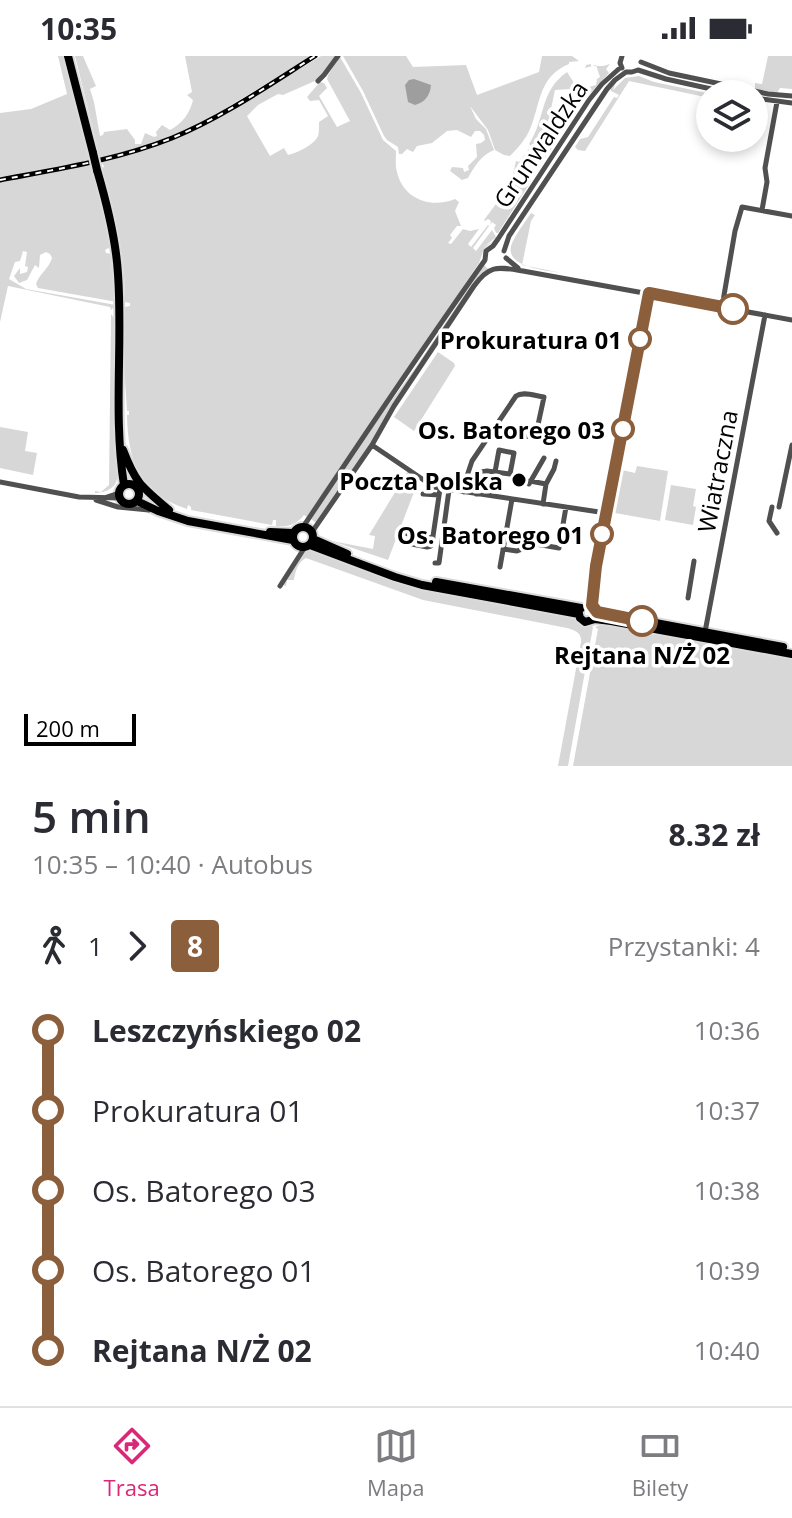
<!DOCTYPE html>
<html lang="pl">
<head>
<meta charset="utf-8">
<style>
  body { margin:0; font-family:"Open Sans",sans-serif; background:#f2f2f3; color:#2b2b33; height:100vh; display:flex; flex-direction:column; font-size:30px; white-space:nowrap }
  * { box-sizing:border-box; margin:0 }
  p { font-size:26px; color:#7c7c81 }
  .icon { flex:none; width:44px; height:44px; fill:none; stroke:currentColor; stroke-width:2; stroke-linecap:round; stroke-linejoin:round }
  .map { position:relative; height:710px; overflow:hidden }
  .drawer { display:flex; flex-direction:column; background:#fff; flex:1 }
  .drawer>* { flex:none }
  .badge { padding:0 16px; border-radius:6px; font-size:28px; line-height:52px }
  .fabs { position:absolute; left:696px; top:24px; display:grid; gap:16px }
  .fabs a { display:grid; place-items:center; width:72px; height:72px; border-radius:50%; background:#fff; box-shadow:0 4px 12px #0003; font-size:40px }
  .scale { position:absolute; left:24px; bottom:20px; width:112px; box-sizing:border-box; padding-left:8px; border:4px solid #000; border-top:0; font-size:22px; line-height:28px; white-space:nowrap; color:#000; -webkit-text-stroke:6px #fff; paint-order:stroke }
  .map>.badge { position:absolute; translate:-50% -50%; box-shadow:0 0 0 4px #fff }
  .legs { display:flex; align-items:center; gap:12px; height:88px; padding:0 32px; font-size:26px }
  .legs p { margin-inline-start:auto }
  .summary { display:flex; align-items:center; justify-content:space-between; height:136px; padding:0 32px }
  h1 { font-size:44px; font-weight:600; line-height:60px }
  ul { padding:0 32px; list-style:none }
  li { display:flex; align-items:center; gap:28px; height:80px; font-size:30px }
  li i { display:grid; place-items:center; width:12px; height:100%; margin:0 10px; background:currentColor }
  li i::after { content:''; width:20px; height:20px; margin:-10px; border:6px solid; border-radius:50%; background:#fff }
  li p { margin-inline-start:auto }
  li:first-child i { background:linear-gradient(#0000 50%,currentColor 0) }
  li:last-child i { background:linear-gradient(currentColor 50%,#0000 0) }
  .status { display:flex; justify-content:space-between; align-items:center; height:56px; padding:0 40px; background:#fff; direction:ltr }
  .status svg { height:22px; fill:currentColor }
  .tabs { display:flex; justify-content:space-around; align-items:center; height:112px; border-top:2px solid #e1e1e2; background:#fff; font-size:22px; color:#7c7c81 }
  .tabs a { display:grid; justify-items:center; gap:4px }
  .tabs .on { color:#db2777 }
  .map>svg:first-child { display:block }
  .green { fill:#d7d7d7 }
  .water { fill:#9e9e9e }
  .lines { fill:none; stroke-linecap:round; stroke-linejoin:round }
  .major-casing { stroke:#dbdbdb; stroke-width:12 }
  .minor { stroke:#505050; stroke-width:5 }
  .major { stroke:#000; stroke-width:8 }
  .rail-casing { stroke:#000; stroke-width:5 }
  .rail { stroke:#fff; stroke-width:2; stroke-dasharray:6; stroke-linecap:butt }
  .major-bridge-casing { stroke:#dbdbdb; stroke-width:12; stroke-linecap:butt }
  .major-bridge { stroke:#000; stroke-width:8 }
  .line-1-casing { stroke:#fff; stroke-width:18 }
  .line-1 { stroke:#8b5e3c; stroke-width:12 }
  .stop-1-dot { fill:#fff; stroke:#8b5e3c; stroke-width:4 }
  .poi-dot { fill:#000; stroke:#fff; stroke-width:3 }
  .labels { text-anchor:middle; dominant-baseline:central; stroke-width:7; stroke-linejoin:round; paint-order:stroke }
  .street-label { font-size:24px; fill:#000; stroke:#fff }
  .stop-label { font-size:24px; font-weight:bold; fill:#000; stroke:#fff; text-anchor:end }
  .poi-label { font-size:24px; font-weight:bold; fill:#000; stroke:#fff; text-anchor:end }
</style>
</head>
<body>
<div class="status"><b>10:35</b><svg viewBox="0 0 49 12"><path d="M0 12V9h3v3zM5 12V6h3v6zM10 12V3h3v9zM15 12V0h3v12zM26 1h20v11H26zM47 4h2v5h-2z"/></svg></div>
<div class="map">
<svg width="792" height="710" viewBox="0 0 792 710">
  <rect width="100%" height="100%" fill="#fff"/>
  <!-- green -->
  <path class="green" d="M58 0H65L92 104 0 123V57L31 53 67 38Z
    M75 0H83L96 30 90 33 94 46 100 80 103 79 104 76 127 73 135 84V88H141L145 77 154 81 157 80 156 76 162 69 170 74C182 68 190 57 193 44L187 39 192 36 185 0H312L202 67 145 90 100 102Z
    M321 0H336L317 24 283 39 278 38 258 49 247 60 270 100 284 92 288 99C297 97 314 89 318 80 319 78 319 69 319 66L328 60 319 44 310 45 307 41 320 26 324 27 327 32 319 40 337 71 350 65 327 23 328 19 340 1 361 37 383 84 396 95C396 102 395 109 397 116 403 143 431 153 455 143L459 146 455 155 461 170H457L450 179 452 182 448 187 451 188 463 173 470 175 479 173 468 188 471 191 488 169 489 170 473 192 476 195 492 174 496 181 483 192 496 183 484 193 479 207C423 292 363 375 307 461L304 459C296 469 288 471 276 470V464H273L272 469 191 454V451L188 449 187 453C139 437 128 406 127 359H129V355H127L125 325V251L130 250V247L125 246C125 200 116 157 102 114L104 110 100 105 149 92 194 74 222 59Z
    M343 0H406L413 11 466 9 477 39 539 16 542 0H572L579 5 569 6V8C538 21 541 47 530 73 526 83 517 93 510 100L504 99 495 94 488 74 470 50 476 63 486 73 494 94C481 99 474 111 468 122L462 124 450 115 452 111 463 112 464 116 469 114 468 110 477 101 476 88 481 87 485 84 484 79 480 75H475L471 81 457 74 447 75 432 87 417 90 413 96 407 93 402 98H399L398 91 387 84 384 80 363 35Z
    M768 0H792V33L780 32 777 37 755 34V27L762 28Z
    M591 8V10H603L610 8 606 13 609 17 587 41H582L583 40 571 33 555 34 543 91 548 95 552 89 553 91 533 117 530 127 498 177H496L494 172 496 169 492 166 490 169 491 165 488 163 485 165 484 164 511 128 516 105 519 106 531 90 529 88C546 62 539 36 567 16L578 33 583 34 585 37 591 35 589 31 596 29 597 23 600 21 596 9 585 12 586 9Z
    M639 20 654 26 712 38H710V42L629 25 585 95 578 94 575 91 580 83 588 81 614 41 617 42 619 39 611 35 610 32 616 26 613 34 625 22Z
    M93 107 112 190 105 194 106 197 113 198 117 246 38 232 36 228C39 218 48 214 52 202L50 198 46 196 40 199 39 212 35 209 27 224 19 227 14 220 20 212V218L27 216 28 211 25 210 27 196 23 195 20 205 15 206 9 223 26 233 116 249 111 254 110 251 8 230 0 266V126Z
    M531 157 535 159 531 165 522 209 562 217C544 214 500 211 513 185 518 175 526 165 531 157Z
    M484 209 488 213 476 224 372 385 316 467 311 463 354 396 416 311Z
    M111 258 117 266 120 415 117 416C119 431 108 436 95 437V435L101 436 109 429Z
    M438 296 454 307 455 310 414 375 394 361Z
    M0 371 28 376 25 395 37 397 33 419 0 412Z
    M637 410 668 415 660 465 615 457 622 414 635 417Z
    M408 415 419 423 388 504 332 485 373 493 375 480 369 479Z
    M671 429 696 433 693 450 696 451 693 469 665 464Z
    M310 492 318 495 319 498 320 496 420 530 419 533 421 534 422 531 563 557V560H565L566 558 576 561 586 569 599 566 610 567 609 570H611L612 567 640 576 656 578V576L792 601V710H573L598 573 595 571 601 569 597 568 592 570 593 571 568 710H558L581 586C582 577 575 574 567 572L423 544 306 502C298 506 295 516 294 524H287L286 530 283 529 304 495Z"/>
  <!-- water -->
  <path class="water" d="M414 23 431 29C430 40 425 46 415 49L408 46 405 29 409 24Z"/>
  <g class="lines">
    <defs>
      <path id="major" d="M68 0 93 97
        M97 114C107 148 116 183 118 218 123 288 113 359 124 429
        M123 394C136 428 142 431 169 454
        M119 438a10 10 0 1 1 20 0a10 10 0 1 1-20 0Z
        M137 445 158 455 188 465 293 484
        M293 481a10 10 0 1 1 20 0a10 10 0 1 1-20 0Z
        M270 476 293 477
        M313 483 347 498
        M310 489 395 521 422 529 579 558
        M436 526 581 552
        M597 556 783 591
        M579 558 580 562 585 566 595 563 611 565 792 598"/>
    </defs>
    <!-- major casing -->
    <use href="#major" class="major-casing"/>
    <!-- minor -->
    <path class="minor" d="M622 0 620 7 622 12
      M641 6 669 17 768 38 792 40
      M318 25 324 19 338 0
      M754 42 792 47
      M762 154 767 126 765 112 777 46
      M504 195 509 180 607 33 615 24 626 16H632L638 14 666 23 734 38
      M506 202 518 212
      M722 251 735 175 742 151 792 160
      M372 389 434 431 606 457
      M530 425 546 428
      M0 426 79 441 120 442
      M529 428 544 402
      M464 436 467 420 472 405 516 340C523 335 535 340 544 341L536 378 524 381 491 377
      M423 438 439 439
      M476 438 478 420 481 416 487 415 510 418 514 397 499 394 495 416
      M104 442 119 437
      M96 444 118 451 149 454
      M543 448 546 428 554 413 556 405
      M772 451 769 465 777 477
      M779 451 792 389
      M303 471C363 381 423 292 485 204L486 195 493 190 498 183 589 44 602 28 621 11
      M312 476 372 389 394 350 474 230C490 208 498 211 523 215L792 264
      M433 482 403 477 399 481 402 486 427 491 431 490 432 487 440 433
      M503 493 517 495 536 488 559 492 566 451
      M435 507H439L449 434
      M500 511 512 443
      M280 530 305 491
      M688 542 694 505
      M587 548 592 532 649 237
      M592 549V534
      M705 576 765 259"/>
    <!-- major -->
    <use href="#major" class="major"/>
    <defs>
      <path id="rail" d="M0 124C58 113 117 104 172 82 223 61 269 29 315 0"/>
    </defs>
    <!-- rail casing -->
    <use href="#rail" class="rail-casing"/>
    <!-- rail -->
    <use href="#rail" class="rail"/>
    <defs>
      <path id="major-bridge" d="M93 97 97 114"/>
    </defs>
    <!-- major-bridge casing -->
    <use href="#major-bridge" class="major-bridge-casing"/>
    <!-- major-bridge -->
    <use href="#major-bridge" class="major-bridge"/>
  </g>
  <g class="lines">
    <defs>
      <path id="line-1" d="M642 565 597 556 592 549 596 510 649 237 733 253"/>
    </defs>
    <!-- line-1 casing -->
    <use href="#line-1" class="line-1-casing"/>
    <!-- line-1 -->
    <use href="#line-1" class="line-1"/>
  </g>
  <!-- markers -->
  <g class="stop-1-dot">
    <circle cx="733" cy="253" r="14"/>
    <circle cx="640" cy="283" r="10"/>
    <circle cx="623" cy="373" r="10"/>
    <circle cx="602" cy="478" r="10"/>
    <circle cx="642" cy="565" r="14"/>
  </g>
  <circle class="poi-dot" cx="519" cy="424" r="8"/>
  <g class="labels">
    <!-- street labels -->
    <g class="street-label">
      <text transform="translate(540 88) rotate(-56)">Grunwaldzka</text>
      <text transform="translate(717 415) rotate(-79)">Wiatraczna</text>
    </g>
    <!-- stop labels -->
    <g class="stop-label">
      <text x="622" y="283">Prokuratura 01</text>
      <text x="605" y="373">Os. Batorego 03</text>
      <text x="584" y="478">Os. Batorego 01</text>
      <text x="642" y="598" text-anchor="middle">Rejtana N/Ż 02</text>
    </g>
    <!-- poi labels -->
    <g class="poi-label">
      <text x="503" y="424">Poczta Polska</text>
    </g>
  </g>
</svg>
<div class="fabs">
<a><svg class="icon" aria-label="layers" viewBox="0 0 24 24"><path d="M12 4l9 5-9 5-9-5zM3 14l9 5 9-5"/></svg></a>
</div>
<div class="scale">200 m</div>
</div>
<section class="drawer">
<div class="summary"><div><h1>5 min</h1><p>10:35 – 10:40 · Autobus</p></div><b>8.32 zł</b></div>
<div class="legs"><svg class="icon" aria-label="walk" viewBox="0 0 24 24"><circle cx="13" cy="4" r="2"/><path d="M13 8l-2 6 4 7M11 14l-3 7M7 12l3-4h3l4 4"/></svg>1<svg class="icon" aria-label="forward" viewBox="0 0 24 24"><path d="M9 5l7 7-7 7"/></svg><b class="badge" style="background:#8b5e3c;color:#fff">8</b><p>Przystanki: 4</p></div>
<ul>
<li><i style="color:#8b5e3c"></i><b>Leszczyńskiego 02</b><p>10:36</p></li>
<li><i style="color:#8b5e3c"></i><span>Prokuratura 01</span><p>10:37</p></li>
<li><i style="color:#8b5e3c"></i><span>Os. Batorego 03</span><p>10:38</p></li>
<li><i style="color:#8b5e3c"></i><span>Os. Batorego 01</span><p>10:39</p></li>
<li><i style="color:#8b5e3c"></i><b>Rejtana N/Ż 02</b><p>10:40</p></li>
</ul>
</section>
<nav class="tabs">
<a class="on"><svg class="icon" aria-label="directions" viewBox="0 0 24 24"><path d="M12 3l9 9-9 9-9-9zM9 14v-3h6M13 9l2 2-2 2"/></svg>Trasa</a>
<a><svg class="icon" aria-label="map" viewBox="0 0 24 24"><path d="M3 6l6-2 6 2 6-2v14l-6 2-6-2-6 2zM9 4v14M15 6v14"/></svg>Mapa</a>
<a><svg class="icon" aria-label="tickets" viewBox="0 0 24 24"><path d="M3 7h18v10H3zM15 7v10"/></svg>Bilety</a>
</nav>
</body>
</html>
